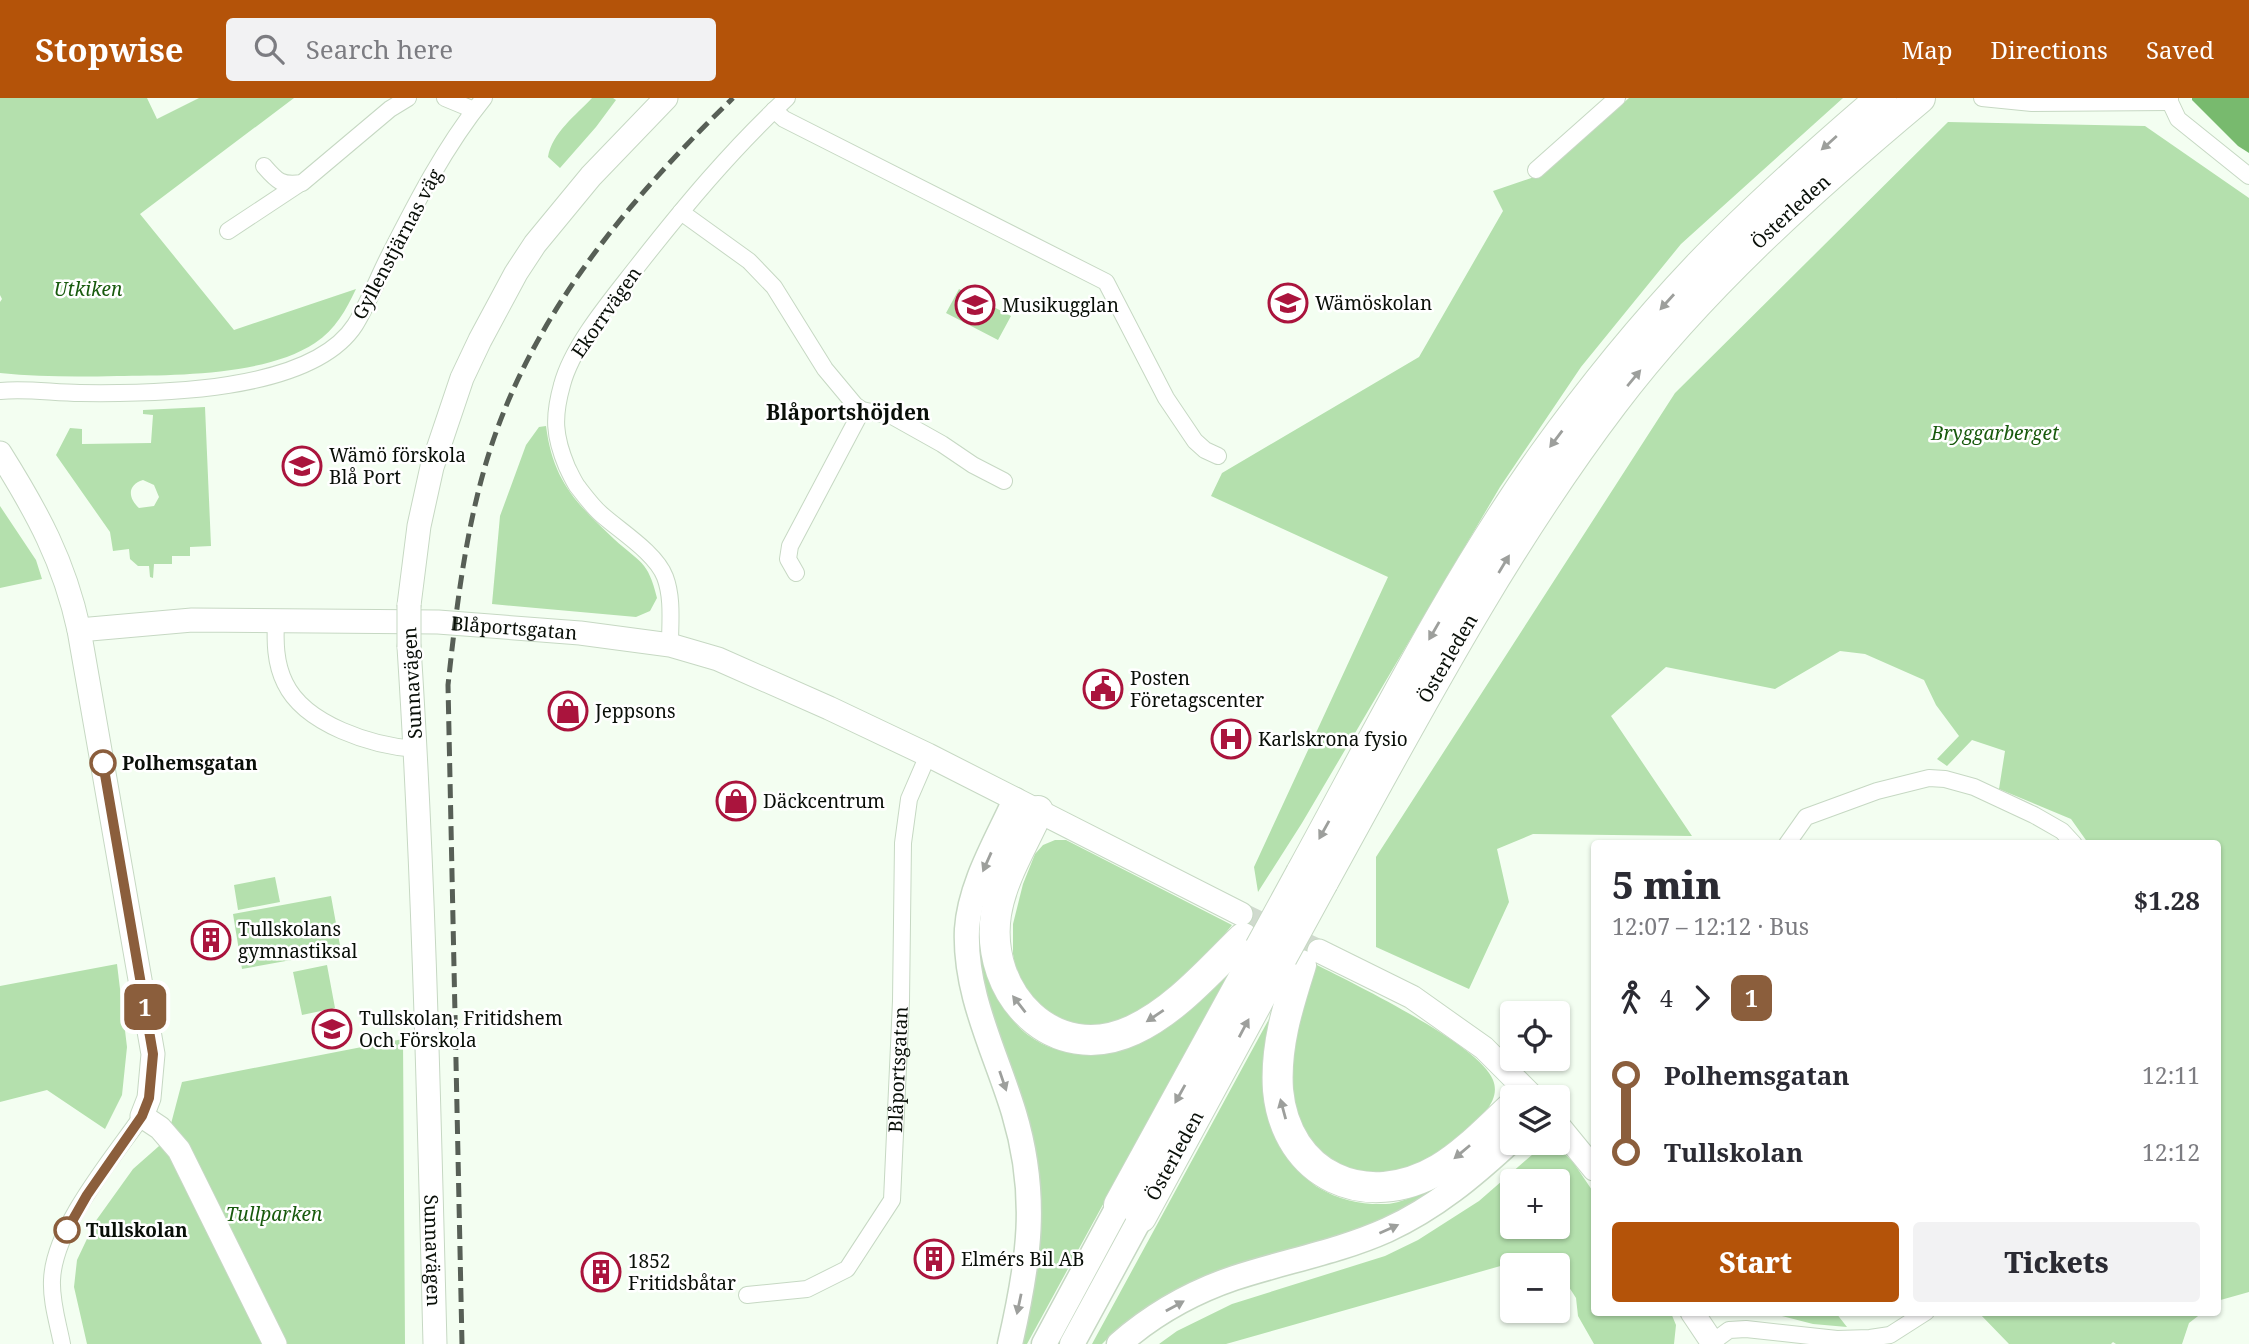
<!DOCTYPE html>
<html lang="en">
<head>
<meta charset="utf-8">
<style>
  body { margin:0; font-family:"Noto Serif",serif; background:#f2f2f3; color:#2b2b33; height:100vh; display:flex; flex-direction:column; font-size:26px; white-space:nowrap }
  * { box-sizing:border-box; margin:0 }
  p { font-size:23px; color:#7c7c81 }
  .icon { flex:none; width:38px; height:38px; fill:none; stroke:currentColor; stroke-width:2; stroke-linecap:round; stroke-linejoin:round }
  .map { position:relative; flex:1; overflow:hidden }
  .panel { position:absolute; left:1591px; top:742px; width:630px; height:476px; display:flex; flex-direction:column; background:#fff; border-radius:7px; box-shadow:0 2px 5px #0004 }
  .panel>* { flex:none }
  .badge { padding:0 14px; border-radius:10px; font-size:24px; line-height:46px }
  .tools { position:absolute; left:1500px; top:903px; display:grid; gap:14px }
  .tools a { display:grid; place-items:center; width:70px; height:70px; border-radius:7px; background:#fff; box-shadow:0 2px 5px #0004; font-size:35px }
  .map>.badge { position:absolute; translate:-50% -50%; box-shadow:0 0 0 4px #fff }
  .legs { display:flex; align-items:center; gap:10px; height:77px; padding:0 21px; font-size:23px }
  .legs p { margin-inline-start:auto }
  .head { display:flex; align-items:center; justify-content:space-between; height:119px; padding:0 21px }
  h1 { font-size:38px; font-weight:800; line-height:52px }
  .button { display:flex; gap:14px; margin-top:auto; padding:14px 21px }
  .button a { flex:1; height:80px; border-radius:7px; background:#b45309; color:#fff; font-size:28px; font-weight:800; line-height:80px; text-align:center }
  .button a+a { background:#f2f2f3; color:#2b2b33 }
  ul { padding:0 21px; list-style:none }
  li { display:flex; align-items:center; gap:24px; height:77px; font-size:26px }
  li i { display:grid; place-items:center; width:10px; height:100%; margin:0 9px; background:currentColor }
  li i::after { content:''; width:18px; height:18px; margin:-9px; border:5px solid; border-radius:50%; background:#fff }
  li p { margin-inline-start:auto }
  li:first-child i { background:linear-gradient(#0000 50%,currentColor 0) }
  li:last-child i { background:linear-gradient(currentColor 50%,#0000 0) }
  header { display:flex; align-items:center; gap:42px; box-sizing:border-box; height:98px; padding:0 35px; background:#b45309; color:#fff }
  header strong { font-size:33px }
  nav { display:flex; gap:38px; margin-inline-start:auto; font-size:24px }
  .search { width:490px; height:63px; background:#f2f2f3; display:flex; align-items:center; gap:18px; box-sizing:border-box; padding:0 24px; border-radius:7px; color:#7c7c81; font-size:26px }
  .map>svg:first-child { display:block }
  .green { fill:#b4e0ad; fill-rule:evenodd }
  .water { fill:#78ba6e }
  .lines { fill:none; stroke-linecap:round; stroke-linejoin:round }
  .secondary-tunnel { stroke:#d0dace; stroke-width:23; stroke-dasharray:23 11; stroke-linecap:butt }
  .street-casing { stroke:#c6d8c3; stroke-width:18 }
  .secondary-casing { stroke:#c6d8c3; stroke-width:25 }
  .primary-casing { stroke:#c6d8c3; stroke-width:27 }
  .highway-casing { stroke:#c6d8c3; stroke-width:32 }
  .street { stroke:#fff; stroke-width:16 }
  .secondary { stroke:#fff; stroke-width:23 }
  .primary { stroke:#fff; stroke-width:24 }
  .highway { stroke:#fff; stroke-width:30 }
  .rail { stroke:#575f56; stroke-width:5; stroke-dasharray:14 7; stroke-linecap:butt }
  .secondary-bridge-casing { stroke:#c6d8c3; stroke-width:25; stroke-linecap:butt }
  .highway-bridge-casing { stroke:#c6d8c3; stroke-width:32; stroke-linecap:butt }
  .secondary-bridge { stroke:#fff; stroke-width:23 }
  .highway-bridge { stroke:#fff; stroke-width:30 }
  .oneway { fill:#9d9f9c }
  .line-1-casing { stroke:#fff; stroke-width:16 }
  .line-1 { stroke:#8b5e3c; stroke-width:10 }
  .stop-1-dot { fill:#fff; stroke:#8b5e3c; stroke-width:3.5 }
  .labels { text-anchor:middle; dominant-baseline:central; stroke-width:5; stroke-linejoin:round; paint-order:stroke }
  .street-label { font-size:19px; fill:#090f08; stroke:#fff }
  .park-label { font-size:19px; font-style:italic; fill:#185a0d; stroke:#fff }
  .poi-label { font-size:19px; fill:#090f08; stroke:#fff; text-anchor:start }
  .stop-label { font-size:19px; font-weight:bold; fill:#090f08; stroke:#fff; text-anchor:start }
  .neighbourhood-label { font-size:21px; font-weight:bold; fill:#090f08; stroke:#fff }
</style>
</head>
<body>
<header>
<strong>Stopwise</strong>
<div class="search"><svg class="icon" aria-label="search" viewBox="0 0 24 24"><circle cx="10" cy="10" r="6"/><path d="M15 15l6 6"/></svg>Search here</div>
<nav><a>Map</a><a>Directions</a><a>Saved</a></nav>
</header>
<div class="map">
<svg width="2249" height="1246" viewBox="0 0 2249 1246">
  <rect width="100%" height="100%" fill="#f3fef1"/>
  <!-- green -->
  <path class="green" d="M0 0H147L157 21 199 0H294L140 116 234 232 356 191C346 212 335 232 315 245 265 278 175 277 117 278 78 279 39 279 0 275V204L2 201 0 197Z
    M592 0H613L616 2 596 29 560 70 548 59C552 35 576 17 592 0Z
    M1629 0H1843L1681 146 1581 269 1500 389 1302 725 1258 794 1254 769 1388 479 1211 398 1222 375 1419 259 1503 113 1493 93 1543 76Z
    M1948 24 2145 28 2249 100V1194L2217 1203V746L2088 745 2071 721 1999 691 2005 653 1972 642 1947 668 1937 661 1959 638 1936 607 1924 582 1865 556 1840 553 1775 591 1666 569 1611 618 1692 738 1533 736 1497 751 1509 804 1469 891 1376 849V759L1675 295Z
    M959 191 1011 218 998 242 946 215Z
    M205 309 211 448 190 449V458H172V466H154L153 480 150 479 149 468H138L130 461 129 451 113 453 110 434 56 357 70 330 82 331V346L151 345 153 317 143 316V312ZM143 382 154 387 159 399 154 408 139 410C128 400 127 387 143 382Z
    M546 328C553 383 576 405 614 441 640 465 648 462 657 500L650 513 636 519 492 506 500 418 526 347 539 329Z
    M0 408 36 462 42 481 0 490Z
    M1018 737 998 899C1006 912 1015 928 1028 937 1067 967 1126 958 1164 932 1188 916 1208 895 1229 875L1027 1246H1019L1038 1158 977 884 976 827Z
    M1055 742H1066L1232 827 1209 856 1178 885 1133 918 1092 930 1051 920 1028 901 1017 879 1013 856V826L1023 786 1035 756 1043 747Z
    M275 779 280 804 238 812 234 787Z
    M331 798 341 853 242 871 233 816Z
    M117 866 127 949 122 997 105 1031 47 992 0 1004V888Z
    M327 867 335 910 302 917 293 874Z
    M1317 867C1354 886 1479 946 1493 982 1501 1002 1482 1018 1468 1030 1452 1044 1432 1061 1412 1069 1356 1091 1298 1053 1291 995 1286 952 1299 904 1317 867Z
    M1269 921C1265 946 1259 974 1264 1000 1269 1025 1297 1077 1319 1090 1339 1102 1363 1107 1386 1106 1406 1105 1427 1091 1445 1083L1402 1115 1109 1239 1102 1246H1092Z
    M403 941 405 1246H87L74 1189 77 1162 95 1124 133 1071 167 1041 182 984Z
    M1549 1051 1562 1053 1573 1064 1594 1095V1214L1671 1215 1676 1227 1674 1246H1594L1578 1218 1576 1200 1558 1172V1167L1538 1161 1511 1165 1226 1246H1159L1177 1233 1232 1206 1385 1158 1418 1142 1479 1103 1533 1056ZM1512 1083H1558V1129H1512Z
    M1770 1215H1836L1847 1229 1813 1226Z
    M1979 1215H2202L2189 1225 2182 1246H2116L2113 1244 2111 1246H2009Z"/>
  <!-- water -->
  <path class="water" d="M2192 0H2249V55L2238 48 2192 2Z"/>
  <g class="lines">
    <!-- secondary-tunnel -->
    <path class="secondary-tunnel" d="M1241 816 1319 853"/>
    <defs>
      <g id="street">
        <path d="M445 0 474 12"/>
        <path d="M1982 0 2032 5 2170 4"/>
        <path d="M2170 0V4L2178 21 2249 78"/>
        <path d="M774 12 784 21 1106 184 1166 300 1195 343 1205 352 1218 358"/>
        <path d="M264 68C277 83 281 88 302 85L390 11 408 0"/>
        <path d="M1536 72 1617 0"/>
        <path d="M681 114 749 163 774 189 825 271 855 307 862 312 892 318 942 346 973 367 1004 383"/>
        <path d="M228 133 299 86"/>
        <path d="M0 293C26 290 54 295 80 295 154 296 311 295 355 227 368 206 377 182 388 160 416 105 445 48 484 0"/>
        <path d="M796 475 788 461 790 448 862 312"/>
        <path d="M276 521C275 543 275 565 285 585 305 627 373 648 416 651"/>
        <path d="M670 547C670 525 673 500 665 479 656 455 620 433 601 416 592 408 584 397 577 388 573 382 570 375 567 369 554 338 553 319 562 287 572 248 611 202 636 170 683 110 731 52 787 0"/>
        <path d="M1787 746 1806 719 1877 693 1929 680 1945 681 1974 689 2034 717 2062 733 2074 746"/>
        <path id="s1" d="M747 1197 807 1191 847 1171 892 1102 901 903 903 745 909 701 928 657"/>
        <path d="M62 1246C58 1225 51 1204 52 1182 54 1129 112 1061 142 1018"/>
        <path d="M1710 1246 1729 1232 1746 1231 1837 1241 1870 1240 1890 1237 1926 1214"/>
      </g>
      <g id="secondary">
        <path d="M0 355C37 414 64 463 79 532L153 956 149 1000 142 1018 160 1030 179 1052 275 1246"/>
        <path d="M409 507 419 428 432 369 462 280 480 242 516 175 535 146 591 78 666 0"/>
        <path id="s2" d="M79 532 192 522 438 524 580 535 670 547 718 561 829 610 928 657 1241 816"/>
        <path id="s3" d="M409 549C424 781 429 1013 435 1246"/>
        <path d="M1319 853 1412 899 1484 950 1533 999"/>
        <path d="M1558 1027 1594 1071"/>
        <path d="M1692 1214 1712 1244"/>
      </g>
      <path id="primary" d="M1010 1246C1029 1164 1039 1098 1014 1015 996 955 964 896 967 831 970 786 997 742 1015 702
        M1044 1246 1119 1107
        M1072 1246 1141 1119
        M1119 1246C1152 1217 1193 1194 1234 1180 1285 1163 1338 1154 1387 1132 1435 1110 1473 1078 1512 1042"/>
      <g id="highway">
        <path d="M1038 713C1023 747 1002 779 996 816 984 896 1054 969 1133 932 1176 912 1210 872 1243 840"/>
        <path d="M1301 775C1378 635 1450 489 1543 358 1590 292 1642 228 1698 169 1755 110 1818 54 1881 0"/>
        <path id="s4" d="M1323 784C1413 621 1500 454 1613 305 1700 190 1809 93 1920 0"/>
        <path d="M1301 867C1288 908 1275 948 1278 992 1286 1078 1366 1114 1439 1071 1466 1055 1489 1030 1512 1009"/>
        <path d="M1119 1107 1260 850"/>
        <path id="s5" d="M1141 1119 1282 859"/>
      </g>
    </defs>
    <!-- street casing -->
    <use href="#street" class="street-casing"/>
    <!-- secondary casing -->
    <use href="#secondary" class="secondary-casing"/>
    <!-- primary casing -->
    <use href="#primary" class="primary-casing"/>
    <!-- highway casing -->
    <use href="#highway" class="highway-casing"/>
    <!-- street -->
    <use href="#street" class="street"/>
    <!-- secondary -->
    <use href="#secondary" class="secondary"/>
    <!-- primary -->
    <use href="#primary" class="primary"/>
    <!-- highway -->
    <use href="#highway" class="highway"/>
    <!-- rail -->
    <path class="rail" d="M462 1246 448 587C456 514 464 443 484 372 525 225 626 104 733 0"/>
    <defs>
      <path id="secondary-bridge" d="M409 507V549"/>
      <path id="highway-bridge" d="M1260 850 1301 775
        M1282 859 1323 784"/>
    </defs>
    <!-- secondary-bridge casing -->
    <use href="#secondary-bridge" class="secondary-bridge-casing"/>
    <!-- highway-bridge casing -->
    <use href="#highway-bridge" class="highway-bridge-casing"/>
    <!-- secondary-bridge -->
    <use href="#secondary-bridge" class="secondary-bridge"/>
    <!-- highway-bridge -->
    <use href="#highway-bridge" class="highway-bridge"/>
  </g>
  <!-- one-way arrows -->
  <defs><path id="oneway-solid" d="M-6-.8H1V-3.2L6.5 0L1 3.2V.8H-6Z" transform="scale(1.75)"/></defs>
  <g class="oneway">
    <use href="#oneway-solid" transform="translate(1829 45) rotate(138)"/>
    <use href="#oneway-solid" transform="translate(1667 204) rotate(132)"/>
    <use href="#oneway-solid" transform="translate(1634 280) rotate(-50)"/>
    <use href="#oneway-solid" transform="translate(1556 341) rotate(127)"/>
    <use href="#oneway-solid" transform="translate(1504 466) rotate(-59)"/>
    <use href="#oneway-solid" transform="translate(1434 533) rotate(120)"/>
    <use href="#oneway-solid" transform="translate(1324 732) rotate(119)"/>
    <use href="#oneway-solid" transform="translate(987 764) rotate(114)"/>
    <use href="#oneway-solid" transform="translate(1019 906) rotate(-128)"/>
    <use href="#oneway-solid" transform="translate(1155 918) rotate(146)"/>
    <use href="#oneway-solid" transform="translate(1244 930) rotate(-62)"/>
    <use href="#oneway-solid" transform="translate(1003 983) rotate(71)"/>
    <use href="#oneway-solid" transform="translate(1180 996) rotate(119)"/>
    <use href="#oneway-solid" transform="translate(1283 1011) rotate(-105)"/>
    <use href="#oneway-solid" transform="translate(1462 1054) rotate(140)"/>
    <use href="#oneway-solid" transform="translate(1389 1131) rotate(-24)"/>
    <use href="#oneway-solid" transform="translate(1019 1206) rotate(102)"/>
    <use href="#oneway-solid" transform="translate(1175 1208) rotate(-29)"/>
  </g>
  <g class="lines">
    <defs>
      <path id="line-1" d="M67 1132 87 1097 142 1018 149 1000 153 956 103 665"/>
    </defs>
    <!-- line-1 casing -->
    <use href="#line-1" class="line-1-casing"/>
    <!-- line-1 -->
    <use href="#line-1" class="line-1"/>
  </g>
  <!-- icons -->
  <defs>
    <symbol id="school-ring" viewBox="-11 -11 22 22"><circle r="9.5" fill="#fff" stroke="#aa143d" stroke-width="1.5"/><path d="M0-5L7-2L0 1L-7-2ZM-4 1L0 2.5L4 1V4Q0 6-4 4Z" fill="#aa143d"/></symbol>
    <symbol id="civic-ring" viewBox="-11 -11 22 22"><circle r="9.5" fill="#fff" stroke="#aa143d" stroke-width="1.5"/><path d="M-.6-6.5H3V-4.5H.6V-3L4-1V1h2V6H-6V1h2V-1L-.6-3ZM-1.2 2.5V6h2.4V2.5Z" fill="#aa143d"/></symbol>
    <symbol id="shop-ring" viewBox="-11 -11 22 22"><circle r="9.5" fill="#fff" stroke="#aa143d" stroke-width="1.5"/><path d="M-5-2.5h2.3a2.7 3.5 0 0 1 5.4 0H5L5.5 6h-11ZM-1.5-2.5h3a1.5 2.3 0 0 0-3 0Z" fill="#aa143d"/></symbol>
    <symbol id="hospital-ring" viewBox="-11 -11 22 22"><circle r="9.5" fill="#fff" stroke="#aa143d" stroke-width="1.5"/><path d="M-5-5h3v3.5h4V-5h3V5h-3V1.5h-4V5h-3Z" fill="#aa143d"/></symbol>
    <symbol id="building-ring" viewBox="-11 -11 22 22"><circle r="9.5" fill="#fff" stroke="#aa143d" stroke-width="1.5"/><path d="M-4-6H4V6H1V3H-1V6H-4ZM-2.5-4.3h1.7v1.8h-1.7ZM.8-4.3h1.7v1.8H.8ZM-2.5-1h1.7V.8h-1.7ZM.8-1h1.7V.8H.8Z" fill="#aa143d"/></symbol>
  </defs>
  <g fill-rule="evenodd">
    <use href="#school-ring" x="1266" y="183" width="44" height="44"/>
    <use href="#school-ring" x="953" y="185" width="44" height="44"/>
    <use href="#school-ring" x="280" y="346" width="44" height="44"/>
    <use href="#civic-ring" x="1081" y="569" width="44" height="44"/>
    <use href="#shop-ring" x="546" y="591" width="44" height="44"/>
    <use href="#hospital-ring" x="1209" y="619" width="44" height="44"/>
    <use href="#shop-ring" x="714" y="681" width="44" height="44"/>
    <use href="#building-ring" x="189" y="820" width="44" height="44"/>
    <use href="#school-ring" x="310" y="909" width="44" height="44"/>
    <use href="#building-ring" x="912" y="1139" width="44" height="44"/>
    <use href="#building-ring" x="579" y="1152" width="44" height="44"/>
  </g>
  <!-- markers -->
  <g class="stop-1-dot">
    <circle cx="103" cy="665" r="12"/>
    <circle cx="67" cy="1132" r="12"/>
  </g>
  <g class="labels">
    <!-- street labels -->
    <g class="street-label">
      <text stroke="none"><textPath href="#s4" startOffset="822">Österleden</textPath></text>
      <text transform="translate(397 146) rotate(-62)">Gyllenstjärnas väg</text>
      <text transform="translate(606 214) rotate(-55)">Ekorrvägen</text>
      <text stroke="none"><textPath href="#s2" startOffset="436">Blåportsgatan</textPath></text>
      <text stroke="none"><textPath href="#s4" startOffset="256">Österleden</textPath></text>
      <text transform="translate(412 585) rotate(-93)">Sunnavägen</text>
      <text stroke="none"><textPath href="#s1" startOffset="318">Blåportsgatan</textPath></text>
      <text stroke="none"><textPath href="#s5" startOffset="70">Österleden</textPath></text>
      <text stroke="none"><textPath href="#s3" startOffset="604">Sunnavägen</textPath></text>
    </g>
    <!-- park labels -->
    <g class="park-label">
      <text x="88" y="191">Utkiken</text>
      <text x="1995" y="335">Bryggarberget</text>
      <text x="274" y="1116">Tullparken</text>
    </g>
    <!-- poi labels -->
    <g class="poi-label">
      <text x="1315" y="205">Wämöskolan</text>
      <text x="1002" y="207">Musikugglan</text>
      <text x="329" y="357">Wämö förskola<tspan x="329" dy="22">Blå Port</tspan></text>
      <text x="1130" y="580">Posten<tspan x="1130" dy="22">Företagscenter</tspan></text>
      <text x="595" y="613">Jeppsons</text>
      <text x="1258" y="641">Karlskrona fysio</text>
      <text x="763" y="703">Däckcentrum</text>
      <text x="238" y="831">Tullskolans<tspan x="238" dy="22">gymnastiksal</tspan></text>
      <text x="359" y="920">Tullskolan, Fritidshem<tspan x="359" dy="22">Och Förskola</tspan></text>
      <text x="961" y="1161">Elmérs Bil AB</text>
      <text x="628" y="1163">1852<tspan x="628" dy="22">Fritidsbåtar</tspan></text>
    </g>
    <!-- stop labels -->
    <g class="stop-label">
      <text x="122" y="665">Polhemsgatan</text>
      <text x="86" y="1132">Tullskolan</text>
    </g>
    <!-- neighbourhood labels -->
    <g class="neighbourhood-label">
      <text x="848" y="314">Blåportshöjden</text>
    </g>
  </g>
</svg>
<div class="tools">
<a><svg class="icon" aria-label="locate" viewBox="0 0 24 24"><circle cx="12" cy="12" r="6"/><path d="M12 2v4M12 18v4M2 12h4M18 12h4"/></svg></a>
<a><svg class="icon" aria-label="layers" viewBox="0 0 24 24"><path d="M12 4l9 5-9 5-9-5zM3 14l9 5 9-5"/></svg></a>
<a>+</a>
<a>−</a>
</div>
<b class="badge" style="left:145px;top:909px;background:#8b5e3c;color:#fff">1</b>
<section class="panel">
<div class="head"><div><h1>5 min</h1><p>12:07 – 12:12 · Bus</p></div><b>$1.28</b></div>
<div class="legs"><svg class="icon" aria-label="walk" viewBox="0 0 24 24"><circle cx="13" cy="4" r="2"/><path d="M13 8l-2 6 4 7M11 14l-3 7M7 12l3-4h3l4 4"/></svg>4<svg class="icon" aria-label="forward" viewBox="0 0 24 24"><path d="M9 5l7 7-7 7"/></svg><b class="badge" style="background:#8b5e3c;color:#fff">1</b></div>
<ul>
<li><i style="color:#8b5e3c"></i><b>Polhemsgatan</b><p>12:11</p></li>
<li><i style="color:#8b5e3c"></i><b>Tullskolan</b><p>12:12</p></li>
</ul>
<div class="button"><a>Start</a><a>Tickets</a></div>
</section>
</div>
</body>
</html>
